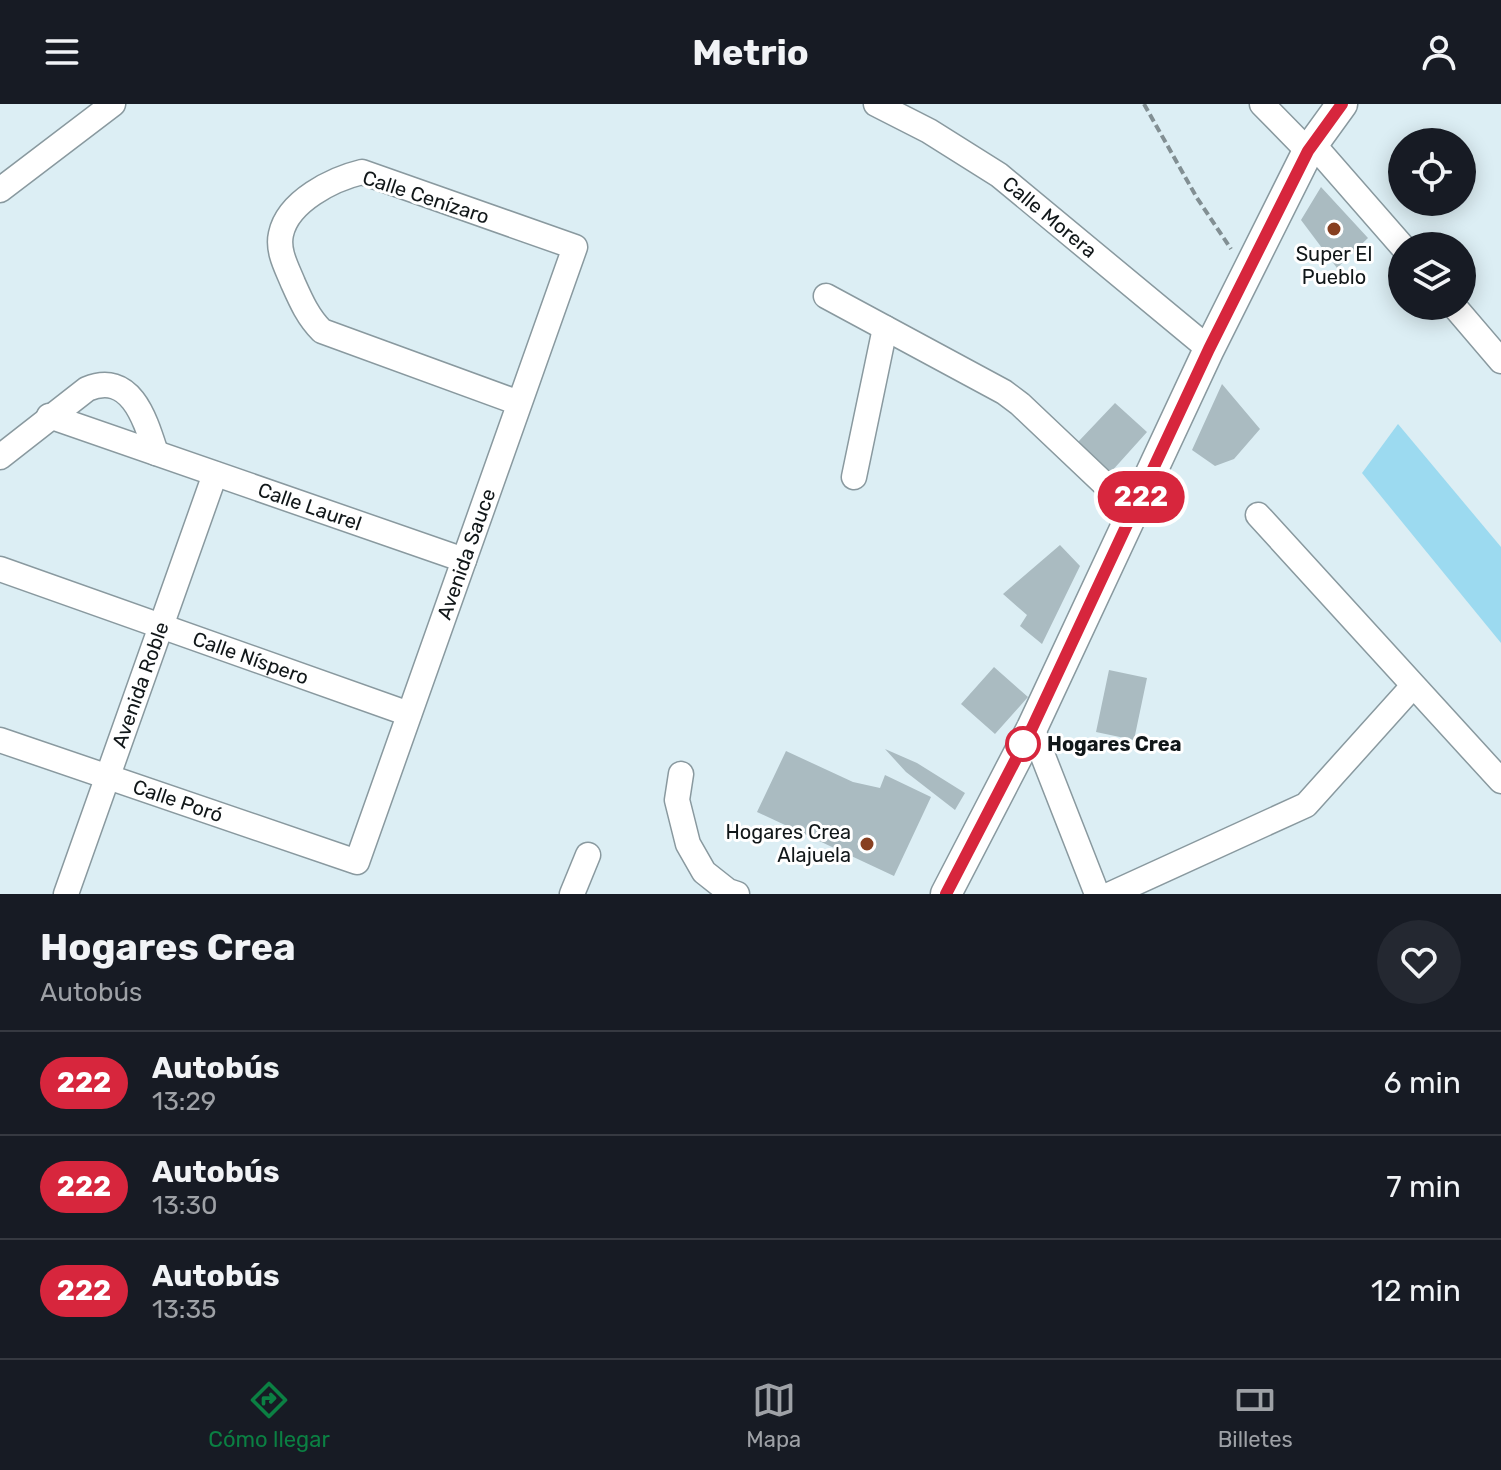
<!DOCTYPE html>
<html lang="es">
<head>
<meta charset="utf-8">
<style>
  body { margin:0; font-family:Rubik,sans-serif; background:#242831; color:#f1f3f6; height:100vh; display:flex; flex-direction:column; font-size:30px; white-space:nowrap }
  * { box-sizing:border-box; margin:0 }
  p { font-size:26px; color:#9ea1a6 }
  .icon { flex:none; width:44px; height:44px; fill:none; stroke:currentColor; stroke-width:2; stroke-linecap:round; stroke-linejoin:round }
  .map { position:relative; height:790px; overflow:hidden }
  .side { display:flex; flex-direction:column; background:#171b24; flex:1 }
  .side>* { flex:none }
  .badge { padding:0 16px; border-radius:26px; font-size:28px; line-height:52px }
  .controls { position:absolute; left:1388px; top:24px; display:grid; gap:16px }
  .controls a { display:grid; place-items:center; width:88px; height:88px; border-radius:50%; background:#171b24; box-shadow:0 4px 20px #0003; font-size:40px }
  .map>.badge { position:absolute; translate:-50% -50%; box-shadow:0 0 0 4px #fff }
  .round { display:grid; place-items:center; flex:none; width:84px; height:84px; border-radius:42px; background:#242831 }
  .overview { display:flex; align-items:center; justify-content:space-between; height:136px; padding:0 40px }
  h1 { font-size:38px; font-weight:700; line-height:60px }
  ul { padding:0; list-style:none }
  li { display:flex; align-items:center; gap:24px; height:104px; padding:0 40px; border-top:2px solid #363941 }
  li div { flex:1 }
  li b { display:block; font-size:30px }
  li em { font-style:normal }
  li .badge { min-width:88px; font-weight:700; text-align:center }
  header { display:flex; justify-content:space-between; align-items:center; height:104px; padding:0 40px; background:#171b24; font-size:36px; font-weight:700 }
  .tab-bar { display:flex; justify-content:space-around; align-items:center; height:112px; border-top:2px solid #363941; background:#171b24; font-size:22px; color:#9ea1a6 }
  .tab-bar a { display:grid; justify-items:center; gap:4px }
  .tab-bar .active { color:#0b8043 }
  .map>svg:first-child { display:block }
  .green { fill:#9cdaf0 }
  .building { fill:#aabbc1 }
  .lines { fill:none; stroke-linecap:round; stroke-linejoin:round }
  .minor-casing { stroke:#89999f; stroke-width:27 }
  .major-casing { stroke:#89999f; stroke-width:33 }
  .path { stroke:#828f93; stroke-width:4; stroke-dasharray:8 4; stroke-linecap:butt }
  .minor { stroke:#fff; stroke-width:24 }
  .major { stroke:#fff; stroke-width:30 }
  .line-casing { stroke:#fff; stroke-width:18 }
  .line { stroke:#d7263d; stroke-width:12 }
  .poi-dot { fill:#873f20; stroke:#fff; stroke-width:3 }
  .stop-dot { fill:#fff; stroke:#d7263d; stroke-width:4 }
  .labels { text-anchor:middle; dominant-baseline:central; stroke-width:6; stroke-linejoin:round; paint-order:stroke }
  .street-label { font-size:20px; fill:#111719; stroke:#fff }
  .poi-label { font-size:20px; fill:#111719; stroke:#fff }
  .stop-label { font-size:20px; font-weight:bold; fill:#111719; stroke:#fff; text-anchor:start }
</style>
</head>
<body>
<header><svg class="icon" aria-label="menu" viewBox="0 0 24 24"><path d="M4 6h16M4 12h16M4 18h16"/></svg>Metrio<svg class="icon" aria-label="person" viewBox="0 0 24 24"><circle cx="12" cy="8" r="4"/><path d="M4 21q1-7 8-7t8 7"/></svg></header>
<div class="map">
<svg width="1501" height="790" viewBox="0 0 1501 790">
  <rect width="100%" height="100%" fill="#dceef4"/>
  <!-- green -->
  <path class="green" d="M1398 320 1501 443V539L1362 369Z"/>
  <!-- building -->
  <path class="building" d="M1321 83 1368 134 1337 164 1301 116Z
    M1222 280 1260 325 1234 355 1215 362 1192 346Z
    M1115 299 1147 328 1111 368 1078 338Z
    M1060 441 1080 462 1042 540 1020 522 1027 511 1003 490Z
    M994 563 1028 593 995 630 961 600Z
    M1109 566 1147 574 1134 636 1096 628Z
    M885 645 917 659 965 689 955 706 906 668Z
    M786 647 853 678 880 684 885 671 931 693 894 772 757 708Z"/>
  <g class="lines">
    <defs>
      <g id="minor">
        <path id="s1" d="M876 0 929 27 999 71 1209 245"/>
        <path d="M1262 0 1308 47"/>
        <path d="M1312 39 1402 142"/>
        <path d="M0 86 113 0"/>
        <path d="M826 192 1004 288 1020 300 1134 408"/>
        <path d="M1454 202 1501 257"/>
        <path id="s2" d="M49 312 464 456"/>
        <path d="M0 353 87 285C131 267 145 315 156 349"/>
        <path d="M854 373 885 224"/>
        <path d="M1258 411 1501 677"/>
        <path id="s3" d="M0 465 409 610"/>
        <path d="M1032 624 1097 790"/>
        <path id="s4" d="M0 636 357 758 575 143 362 68C333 75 288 97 281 130 277 147 287 164 293 179 301 197 308 213 322 227L519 299"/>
        <path d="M681 670 677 696 688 740 704 768 728 787 737 790"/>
        <path id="s5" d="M66 790 215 370"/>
        <path d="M572 790 588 751"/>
        <path d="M1111 790 1306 701 1413 582"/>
      </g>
      <path id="major" d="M946 790 1032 624 1209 245 1308 47 1342 0"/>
    </defs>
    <!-- minor casing -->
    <use href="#minor" class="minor-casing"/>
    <!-- major casing -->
    <use href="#major" class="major-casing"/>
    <!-- path -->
    <path class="path" d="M1144 0 1197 94 1231 145"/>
    <!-- minor -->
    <use href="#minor" class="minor"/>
    <!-- major -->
    <use href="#major" class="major"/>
  </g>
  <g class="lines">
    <defs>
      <path id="line" d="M946 790 1032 624 1209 245 1308 47 1342 0"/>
    </defs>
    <!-- line casing -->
    <use href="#line" class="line-casing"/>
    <!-- line -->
    <use href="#line" class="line"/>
  </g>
  <!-- markers -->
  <g class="poi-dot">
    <circle cx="1334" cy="125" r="8"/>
    <circle cx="867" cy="740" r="8"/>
  </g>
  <circle class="stop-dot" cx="1023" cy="640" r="16"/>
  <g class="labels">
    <!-- street labels -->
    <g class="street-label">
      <text transform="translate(426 93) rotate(18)">Calle Cenízaro</text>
      <text stroke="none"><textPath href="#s1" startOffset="208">Calle Morera</textPath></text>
      <text stroke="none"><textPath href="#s2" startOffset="276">Calle Laurel</textPath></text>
      <text stroke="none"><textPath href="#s4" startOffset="704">Avenida Sauce</textPath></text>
      <text stroke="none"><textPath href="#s3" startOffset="266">Calle Níspero</textPath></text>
      <text stroke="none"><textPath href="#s5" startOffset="222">Avenida Roble</textPath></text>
      <text stroke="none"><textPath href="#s4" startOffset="188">Calle Poró</textPath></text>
    </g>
    <!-- poi labels -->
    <g class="poi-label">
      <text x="1334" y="150">Super El<tspan x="1334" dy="23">Pueblo</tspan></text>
      <text x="851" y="728" text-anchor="end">Hogares Crea<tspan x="851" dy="23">Alajuela</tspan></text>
    </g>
    <!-- stop labels -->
    <g class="stop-label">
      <text x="1047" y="640">Hogares Crea</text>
    </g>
  </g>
</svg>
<div class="controls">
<a><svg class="icon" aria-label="locate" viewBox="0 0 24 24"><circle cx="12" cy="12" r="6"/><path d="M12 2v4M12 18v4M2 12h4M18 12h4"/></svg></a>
<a><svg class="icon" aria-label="layers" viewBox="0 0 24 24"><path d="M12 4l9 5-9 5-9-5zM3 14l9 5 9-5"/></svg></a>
</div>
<b class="badge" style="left:1141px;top:393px;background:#d7263d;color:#fff">222</b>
</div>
<section class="side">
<div class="overview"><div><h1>Hogares Crea</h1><p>Autobús</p></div><a class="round"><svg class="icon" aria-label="heart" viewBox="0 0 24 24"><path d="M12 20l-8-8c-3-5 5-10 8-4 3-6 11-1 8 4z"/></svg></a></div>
<ul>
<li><span class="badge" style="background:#d7263d;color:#fff">222</span><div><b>Autobús</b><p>13:29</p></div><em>6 min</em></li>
<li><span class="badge" style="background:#d7263d;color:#fff">222</span><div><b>Autobús</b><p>13:30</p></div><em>7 min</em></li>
<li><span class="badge" style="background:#d7263d;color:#fff">222</span><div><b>Autobús</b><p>13:35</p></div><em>12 min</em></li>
</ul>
</section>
<nav class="tab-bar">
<a class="active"><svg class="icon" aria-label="directions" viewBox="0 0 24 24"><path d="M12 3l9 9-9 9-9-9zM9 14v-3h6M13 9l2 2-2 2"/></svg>Cómo llegar</a>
<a><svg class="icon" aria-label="map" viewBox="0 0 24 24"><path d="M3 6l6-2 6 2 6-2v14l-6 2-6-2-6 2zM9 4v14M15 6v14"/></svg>Mapa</a>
<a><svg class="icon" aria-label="tickets" viewBox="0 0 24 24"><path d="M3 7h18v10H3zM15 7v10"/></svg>Billetes</a>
</nav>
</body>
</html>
